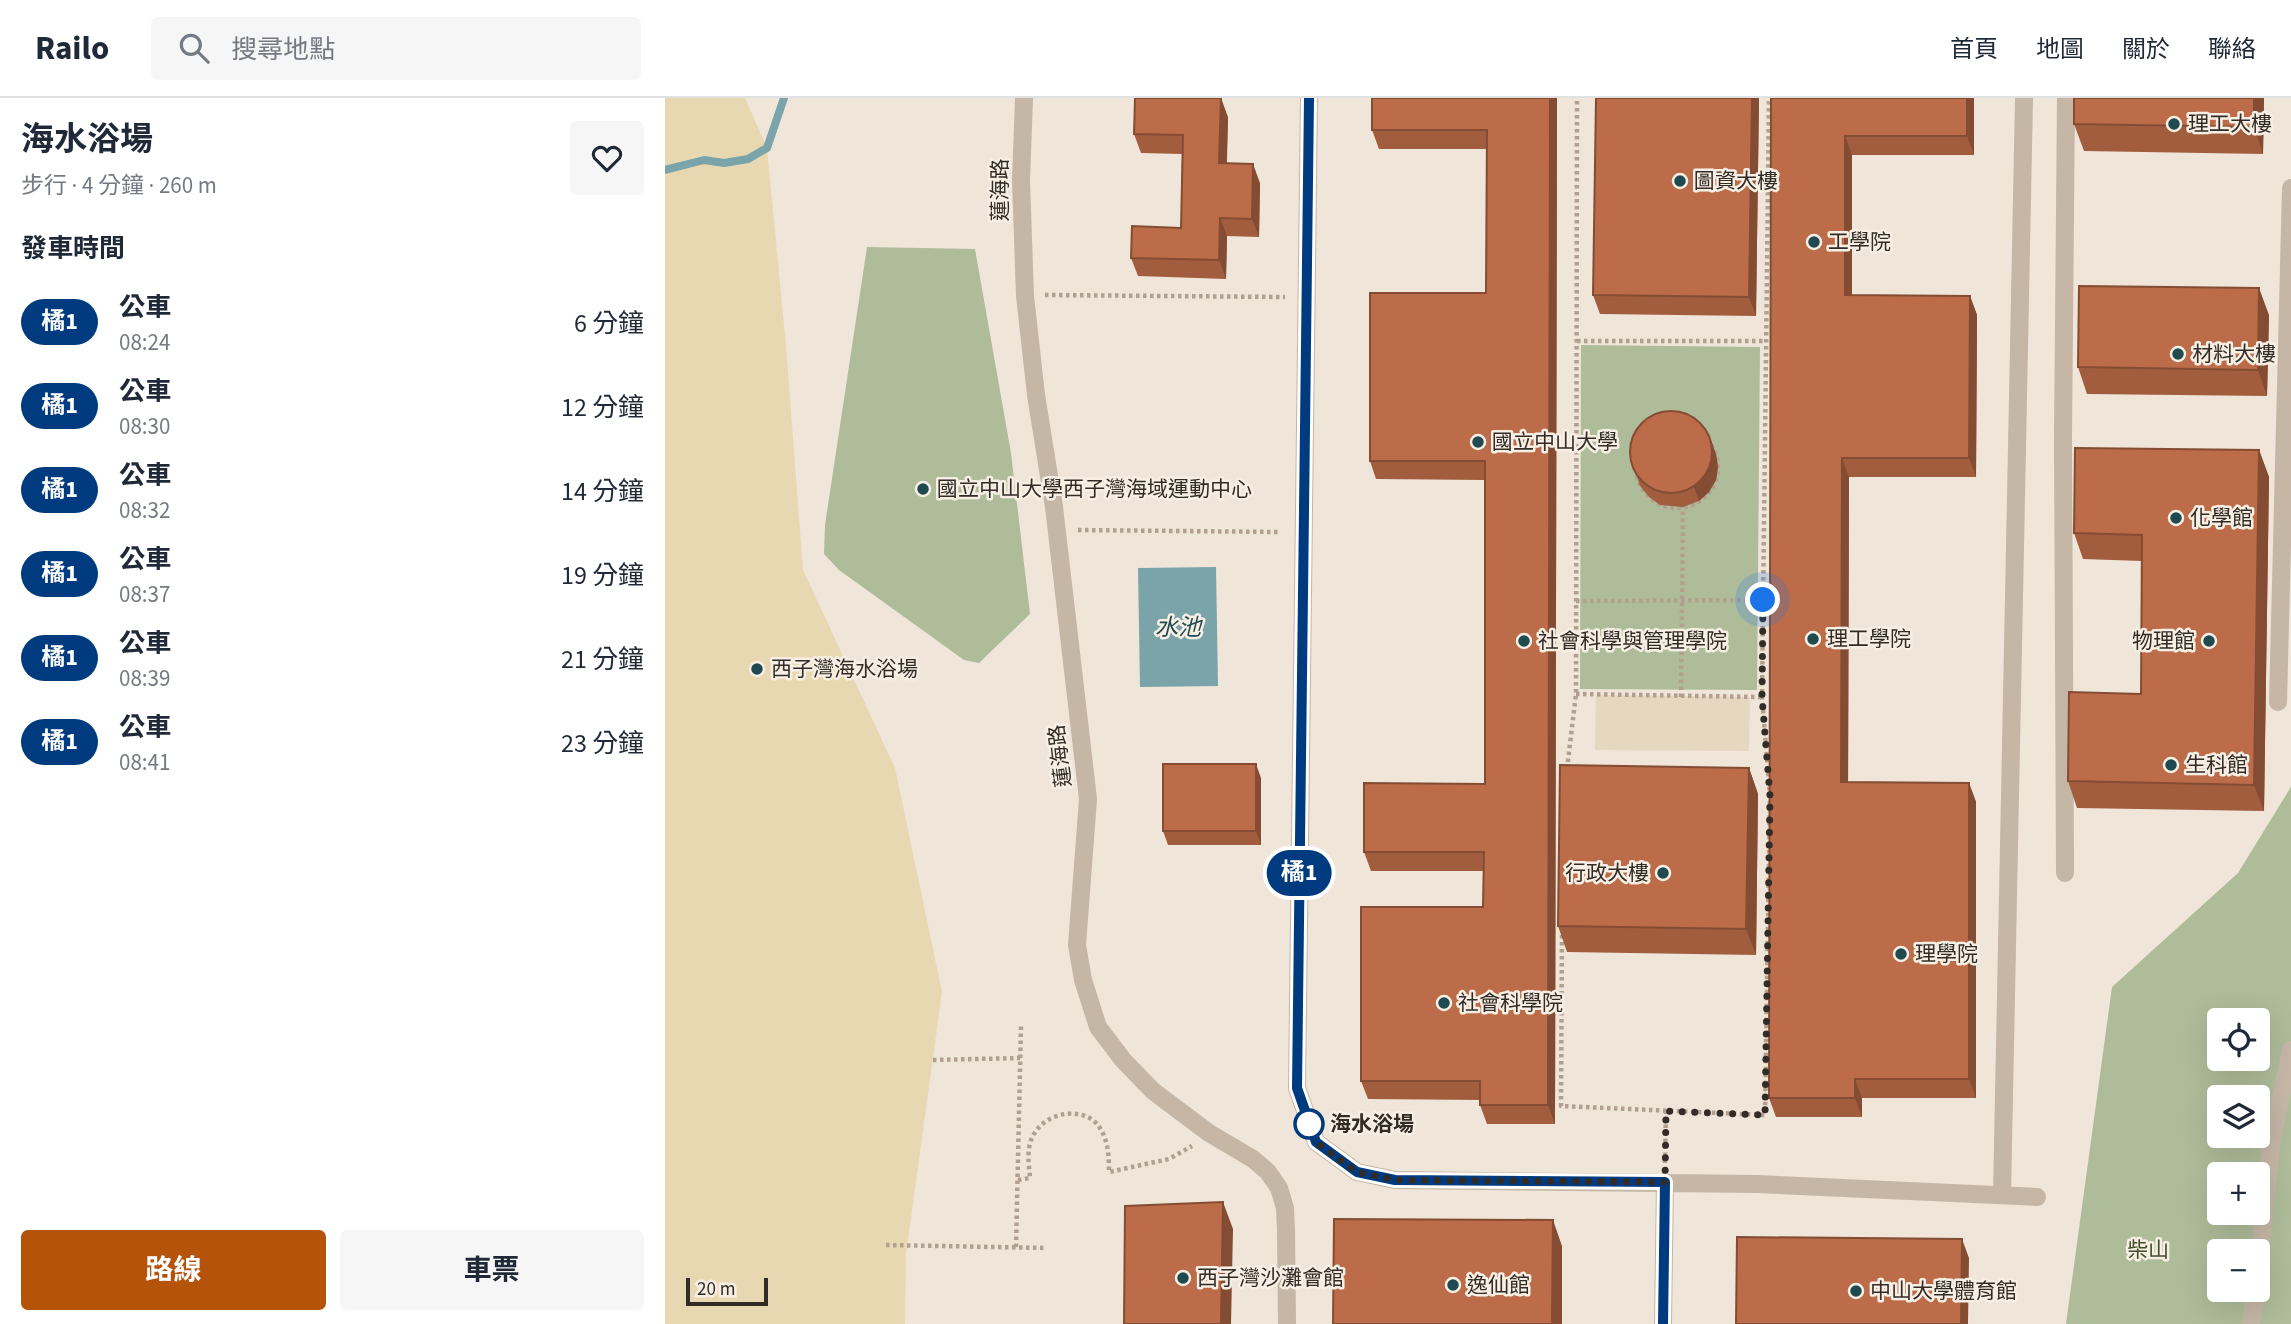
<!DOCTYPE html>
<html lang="zh-TW">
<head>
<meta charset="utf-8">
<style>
  body { margin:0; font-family:"Source Sans 3","Noto Sans TC",sans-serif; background:#f6f6f7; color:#1f2937; height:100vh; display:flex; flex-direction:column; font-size:26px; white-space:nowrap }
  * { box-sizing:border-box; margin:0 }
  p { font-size:23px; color:#747a83 }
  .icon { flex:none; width:38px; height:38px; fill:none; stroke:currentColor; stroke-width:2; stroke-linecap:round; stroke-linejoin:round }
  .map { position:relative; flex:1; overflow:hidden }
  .side { display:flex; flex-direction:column; background:#fff; width:665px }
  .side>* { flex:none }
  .badge { padding:0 14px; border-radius:23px; font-size:24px; line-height:46px }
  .fabs { position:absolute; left:1542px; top:910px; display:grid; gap:14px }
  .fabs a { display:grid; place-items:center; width:63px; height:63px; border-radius:7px; background:#fff; box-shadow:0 7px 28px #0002; font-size:35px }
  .scale { position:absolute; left:21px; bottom:18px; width:82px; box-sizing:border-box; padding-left:7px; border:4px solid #322b26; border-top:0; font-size:19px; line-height:24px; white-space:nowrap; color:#322b26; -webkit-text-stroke:5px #f7efe4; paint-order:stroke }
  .you { position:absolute; width:35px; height:35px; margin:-18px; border:5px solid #fff; border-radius:50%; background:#1a73e8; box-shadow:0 0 0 10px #1a73e833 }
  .map>.badge { position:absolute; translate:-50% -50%; box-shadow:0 0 0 4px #fff }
  h2 { padding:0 21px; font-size:26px; line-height:63px }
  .round { display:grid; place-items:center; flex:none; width:74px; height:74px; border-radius:7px; background:#f6f6f7 }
  .headline { display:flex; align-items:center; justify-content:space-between; height:119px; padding:0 21px }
  h1 { font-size:33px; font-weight:700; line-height:52px }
  .cta { display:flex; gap:14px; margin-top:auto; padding:14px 21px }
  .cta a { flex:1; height:80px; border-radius:7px; background:#b45309; color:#fff; font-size:28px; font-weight:700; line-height:80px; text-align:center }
  .cta a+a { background:#f6f6f7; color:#1f2937 }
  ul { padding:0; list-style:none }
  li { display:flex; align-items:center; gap:21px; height:84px; padding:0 21px }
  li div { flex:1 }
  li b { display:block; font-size:26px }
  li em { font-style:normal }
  li .badge { min-width:77px; font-weight:700; text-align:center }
  header { display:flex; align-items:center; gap:42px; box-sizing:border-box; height:98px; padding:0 35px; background:#fff; border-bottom:2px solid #e0e1e3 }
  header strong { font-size:33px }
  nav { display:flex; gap:38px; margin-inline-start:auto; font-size:24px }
  .search { width:490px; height:63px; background:#f6f6f7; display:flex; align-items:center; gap:18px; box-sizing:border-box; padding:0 24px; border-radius:7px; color:#747a83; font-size:26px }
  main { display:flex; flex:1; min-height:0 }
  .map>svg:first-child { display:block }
  .green { fill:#afbc9a; fill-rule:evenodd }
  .sand { fill:#e8d8b1 }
  .plaza { fill:#e6d7c1 }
  .water { fill:#7aa4a9 }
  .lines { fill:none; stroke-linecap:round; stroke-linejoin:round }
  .stream { stroke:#7aa4a9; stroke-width:8 }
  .path { stroke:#b1a090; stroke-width:4.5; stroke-dasharray:3.5 3.5; stroke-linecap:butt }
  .minor { stroke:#c5b6a6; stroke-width:18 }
  .wall { fill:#a25d3f }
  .shaded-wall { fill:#844c33 }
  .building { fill:#bc6c49; stroke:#844c33; stroke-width:2 }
  .line-casing { stroke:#fff; stroke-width:16 }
  .line { stroke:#003b80; stroke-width:10 }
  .walk { stroke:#322b26; stroke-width:7; stroke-dasharray:0 12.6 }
  .poi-dot { fill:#1f4a50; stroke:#f7efe4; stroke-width:2.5 }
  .stop-dot { fill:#fff; stroke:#003b80; stroke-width:3.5 }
  .labels { text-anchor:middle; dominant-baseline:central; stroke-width:5; stroke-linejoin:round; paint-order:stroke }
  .poi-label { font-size:21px; fill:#322b26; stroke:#f7efe4; text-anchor:start }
  .street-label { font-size:21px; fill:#322b26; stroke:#f7efe4 }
  .stop-label { font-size:21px; font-weight:bold; fill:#322b26; stroke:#f7efe4; text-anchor:start }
  .park-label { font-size:21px; fill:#404e2c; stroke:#f7efe4 }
  .water-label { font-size:23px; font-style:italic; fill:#1f4a50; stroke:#f7efe4 }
</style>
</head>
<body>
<header>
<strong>Railo</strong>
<div class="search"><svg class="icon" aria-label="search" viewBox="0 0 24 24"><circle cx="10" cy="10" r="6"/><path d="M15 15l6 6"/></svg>搜尋地點</div>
<nav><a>首頁</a><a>地圖</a><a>關於</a><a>聯絡</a></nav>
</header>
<main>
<section class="side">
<div class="headline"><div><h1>海水浴場</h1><p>步行 · 4 分鐘 · 260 m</p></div><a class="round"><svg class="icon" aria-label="heart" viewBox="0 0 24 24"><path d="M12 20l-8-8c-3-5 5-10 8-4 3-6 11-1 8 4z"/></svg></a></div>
<h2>發車時間</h2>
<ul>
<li><span class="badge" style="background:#003b80;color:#fff">橘1</span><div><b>公車</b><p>08:24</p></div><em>6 分鐘</em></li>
<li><span class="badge" style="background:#003b80;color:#fff">橘1</span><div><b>公車</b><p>08:30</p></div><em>12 分鐘</em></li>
<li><span class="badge" style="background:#003b80;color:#fff">橘1</span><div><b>公車</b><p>08:32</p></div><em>14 分鐘</em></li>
<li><span class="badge" style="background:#003b80;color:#fff">橘1</span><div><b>公車</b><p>08:37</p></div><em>19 分鐘</em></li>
<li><span class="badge" style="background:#003b80;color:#fff">橘1</span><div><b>公車</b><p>08:39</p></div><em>21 分鐘</em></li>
<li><span class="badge" style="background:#003b80;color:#fff">橘1</span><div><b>公車</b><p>08:41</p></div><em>23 分鐘</em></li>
</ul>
<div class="cta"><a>路線</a><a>車票</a></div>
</section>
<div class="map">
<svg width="1626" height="1226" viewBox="0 0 1626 1226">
  <rect width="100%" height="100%" fill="#efe5d9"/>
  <!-- green -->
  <path class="green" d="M202 149 310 151 346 355 365 516 314 565 299 562 174 472 159 456 160 427Z
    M916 247 1095 249 1092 592 915 591Z
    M1626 689V1226H1401L1447 889 1573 775ZM1554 922H1592V961H1554ZM1554 999H1592V1038H1554ZM1554 1076H1592V1115H1554ZM1554 1153H1592V1192H1554Z"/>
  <!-- sand -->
  <path class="sand" d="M0 0H80L102 50 121 248 138 472 230 670 277 894 241 1156 240 1226H0Z"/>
  <!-- plaza -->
  <path class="plaza" d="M931 597 1085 599 1084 653 930 652Z"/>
  <!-- water -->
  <path class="water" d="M551 469 553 588 475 589 473 470Z"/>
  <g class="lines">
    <!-- stream -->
    <path class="stream" d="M0 72 39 62 59 65 83 61 102 50 119 0"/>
    <!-- path -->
    <path class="path" d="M380 197 620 199
      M912 243H1101
      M971 369a41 41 0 1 1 82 0a41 41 0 1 1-82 0Z
      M413 432 614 434
      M911 503 1098 502
      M911 596 1097 599
      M1016 599 1018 409
      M902 671 911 596 912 0
      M897 837 896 1008 1100 1017 1105 698 1097 599 1104 0
      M268 962 355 960
      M1000 1065 1001 1013
      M353 1082 365 1080C364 1067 361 1050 368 1038 378 1017 410 1008 429 1023 443 1036 444 1056 444 1074L504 1061 527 1048
      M221 1147 382 1150
      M351 1149 356 928"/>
    <!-- minor -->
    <path class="minor" d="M359 0 356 82 360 198 371 297 389 409 423 701 412 847 418 882 433 929 458 962 488 993 544 1035 588 1061 603 1074 614 1090 620 1110 621 1132 622 1226
      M644 0 632 990 651 1044 692 1074 730 1082 1092 1086 1372 1099
      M1613 604 1626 90
      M1400 775 1398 339 1401 0
      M1337 1097 1359 0
      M1592 1181 1607 1040 1626 952
      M998 1226 1000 1084
      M1586 1226 1591 1192"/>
  </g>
  <!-- wall -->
  <path class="wall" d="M707 0H892L890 1026H822L815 1007V1002L703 1001 696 983 818 809 819 773H706L699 754 820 686V382L711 381 705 363 821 195 822 51H714L707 32Z
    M931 0H1094L1091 218 935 216 928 197Z
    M1106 0H1309V57H1187V197L1305 198 1312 217 1311 379H1184L1183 684 1304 685 1311 704V1000H1197V1019H1111L1104 1000Z
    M1409 0H1599L1598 56 1419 53 1409 26Z
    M563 19 562 65 595 85 594 139 562 138 561 181 473 178 466 160 516 130 517 56 476 55 469 36Z
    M1604 217 1602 298 1422 296 1413 269Z
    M1594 352 1604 379 1599 713 1412 710 1403 683 1476 596 1477 463 1418 461 1409 435Z
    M1051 356 1053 369 1051 382 1044 394 1034 403 1018 409 995 407 984 399 975 388 966 360Z
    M1084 670 1093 696 1091 857 902 854 893 828Z
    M596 680V747H503L498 733Z"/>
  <!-- shaded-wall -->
  <path class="shaded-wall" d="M556 0 563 19 561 84 554 65Z
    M885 0H892L890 1026 883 1007Z
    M1087 0H1094L1091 218 1084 199Z
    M1302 0H1309V57L1302 38Z
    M1589 0H1599L1598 56 1589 29Z
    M1180 38 1187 57V216L1180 197Z
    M588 66 595 85 594 139 587 121Z
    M555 120 562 138 561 181 554 162Z
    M1594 190 1604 217 1602 298 1593 272Z
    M1305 198 1312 217 1311 379 1304 360Z
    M1046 342 1051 356 1053 369 1051 382 1044 394 1034 403 1029 389Z
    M1594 352 1604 379 1599 713 1589 687Z
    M1177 360 1184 379 1183 703 1176 684Z
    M591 666 596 680V747L591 733Z
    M1084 670 1093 696 1091 857 1081 831Z
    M1304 685 1311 704V1000L1304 981Z
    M1190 981 1197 1000V1019L1190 1000Z
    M558 1104 568 1131 566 1226H556Z
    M888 1122 897 1148V1226H887Z
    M1297 1141 1304 1160 1303 1226H1296Z"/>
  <!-- building -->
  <path class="building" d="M470 0H556L554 65 588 66 587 121 555 120 554 162 466 160 467 128 516 130 518 37 469 36Z
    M707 0H885L883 1007H815V983H696V809H818L819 754H699V685L820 686V363H705V195H821L822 32H707Z
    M931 0H1087L1084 199 928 197Z
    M1106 0H1302V38H1180V197L1305 198 1304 360H1177L1176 684 1304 685V981H1190V1000H1104Z
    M1409 0H1589V29L1409 26Z
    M1414 188 1594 190 1593 272 1413 269Z
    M965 354a41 41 0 1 1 82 0a41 41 0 1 1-82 0Z
    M1410 350 1594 352 1589 687 1403 683 1404 594 1476 596 1477 437 1409 435Z
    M498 666H591V733H498Z
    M895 667 1084 670 1081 831 893 828Z
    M558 1104 556 1226H459L460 1108Z
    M669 1121 888 1122 887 1226H668Z
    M1072 1139 1297 1141 1296 1226H1071Z"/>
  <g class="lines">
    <defs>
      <path id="line" d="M644 0 632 990 651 1044 692 1074 730 1082 1000 1084 998 1226"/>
    </defs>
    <!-- line casing -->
    <use href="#line" class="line-casing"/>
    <!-- line -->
    <use href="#line" class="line"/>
    <!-- walk -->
    <path class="walk" d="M644 1026 651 1044 692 1074 730 1082 1000 1084 1001 1013 1100 1017 1105 698 1097 599 1098 502"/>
  </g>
  <!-- markers -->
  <g class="poi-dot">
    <circle cx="1509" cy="26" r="7"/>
    <circle cx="1015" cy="83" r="7"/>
    <circle cx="1149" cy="144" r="7"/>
    <circle cx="1513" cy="256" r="7"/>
    <circle cx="813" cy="344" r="7"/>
    <circle cx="258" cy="391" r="7"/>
    <circle cx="1511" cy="420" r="7"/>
    <circle cx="1148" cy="541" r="7"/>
    <circle cx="859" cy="543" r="7"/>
    <circle cx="1544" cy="543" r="7"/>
    <circle cx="92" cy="571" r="7"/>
    <circle cx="1506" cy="667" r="7"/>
    <circle cx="998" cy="775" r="7"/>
    <circle cx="1236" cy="856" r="7"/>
    <circle cx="779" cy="905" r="7"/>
    <circle cx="518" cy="1180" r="7"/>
    <circle cx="788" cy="1187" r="7"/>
    <circle cx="1191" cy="1193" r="7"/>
  </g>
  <circle class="stop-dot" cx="644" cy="1026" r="14"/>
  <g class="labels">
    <!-- poi labels -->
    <g class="poi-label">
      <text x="1523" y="26">理工大樓</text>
      <text x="1029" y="83">圖資大樓</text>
      <text x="1163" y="144">工學院</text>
      <text x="1527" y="256">材料大樓</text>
      <text x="827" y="344">國立中山大學</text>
      <text x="272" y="391">國立中山大學西子灣海域運動中心</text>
      <text x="1525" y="420">化學館</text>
      <text x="1162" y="541">理工學院</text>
      <text x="873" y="543">社會科學與管理學院</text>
      <text x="1530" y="543" text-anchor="end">物理館</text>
      <text x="106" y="571">西子灣海水浴場</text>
      <text x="1520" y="667">生科館</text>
      <text x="984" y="775" text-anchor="end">行政大樓</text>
      <text x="1250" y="856">理學院</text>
      <text x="793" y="905">社會科學院</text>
      <text x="532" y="1180">西子灣沙灘會館</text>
      <text x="802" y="1187">逸仙館</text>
      <text x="1205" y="1193">中山大學體育館</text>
    </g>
    <!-- street labels -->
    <g class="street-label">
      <text transform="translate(335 92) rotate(-90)">蓮海路</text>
      <text transform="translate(395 658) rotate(-97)">蓮海路</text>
    </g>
    <!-- stop labels -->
    <g class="stop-label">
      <text x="665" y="1026">海水浴場</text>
    </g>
    <!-- park labels -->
    <g class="park-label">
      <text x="1483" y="1152">柴山</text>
    </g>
    <!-- water labels -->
    <g class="water-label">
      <text x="513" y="529">水池</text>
    </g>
  </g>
</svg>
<div class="fabs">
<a><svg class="icon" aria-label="locate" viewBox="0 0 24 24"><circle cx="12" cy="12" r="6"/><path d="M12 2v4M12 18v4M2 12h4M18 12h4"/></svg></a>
<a><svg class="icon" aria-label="layers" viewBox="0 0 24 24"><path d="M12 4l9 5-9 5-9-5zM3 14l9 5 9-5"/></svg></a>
<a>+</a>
<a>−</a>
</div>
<div class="scale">20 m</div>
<div class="you" style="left:1098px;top:502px"></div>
<b class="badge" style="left:634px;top:775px;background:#003b80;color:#fff">橘1</b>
</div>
</main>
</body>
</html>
